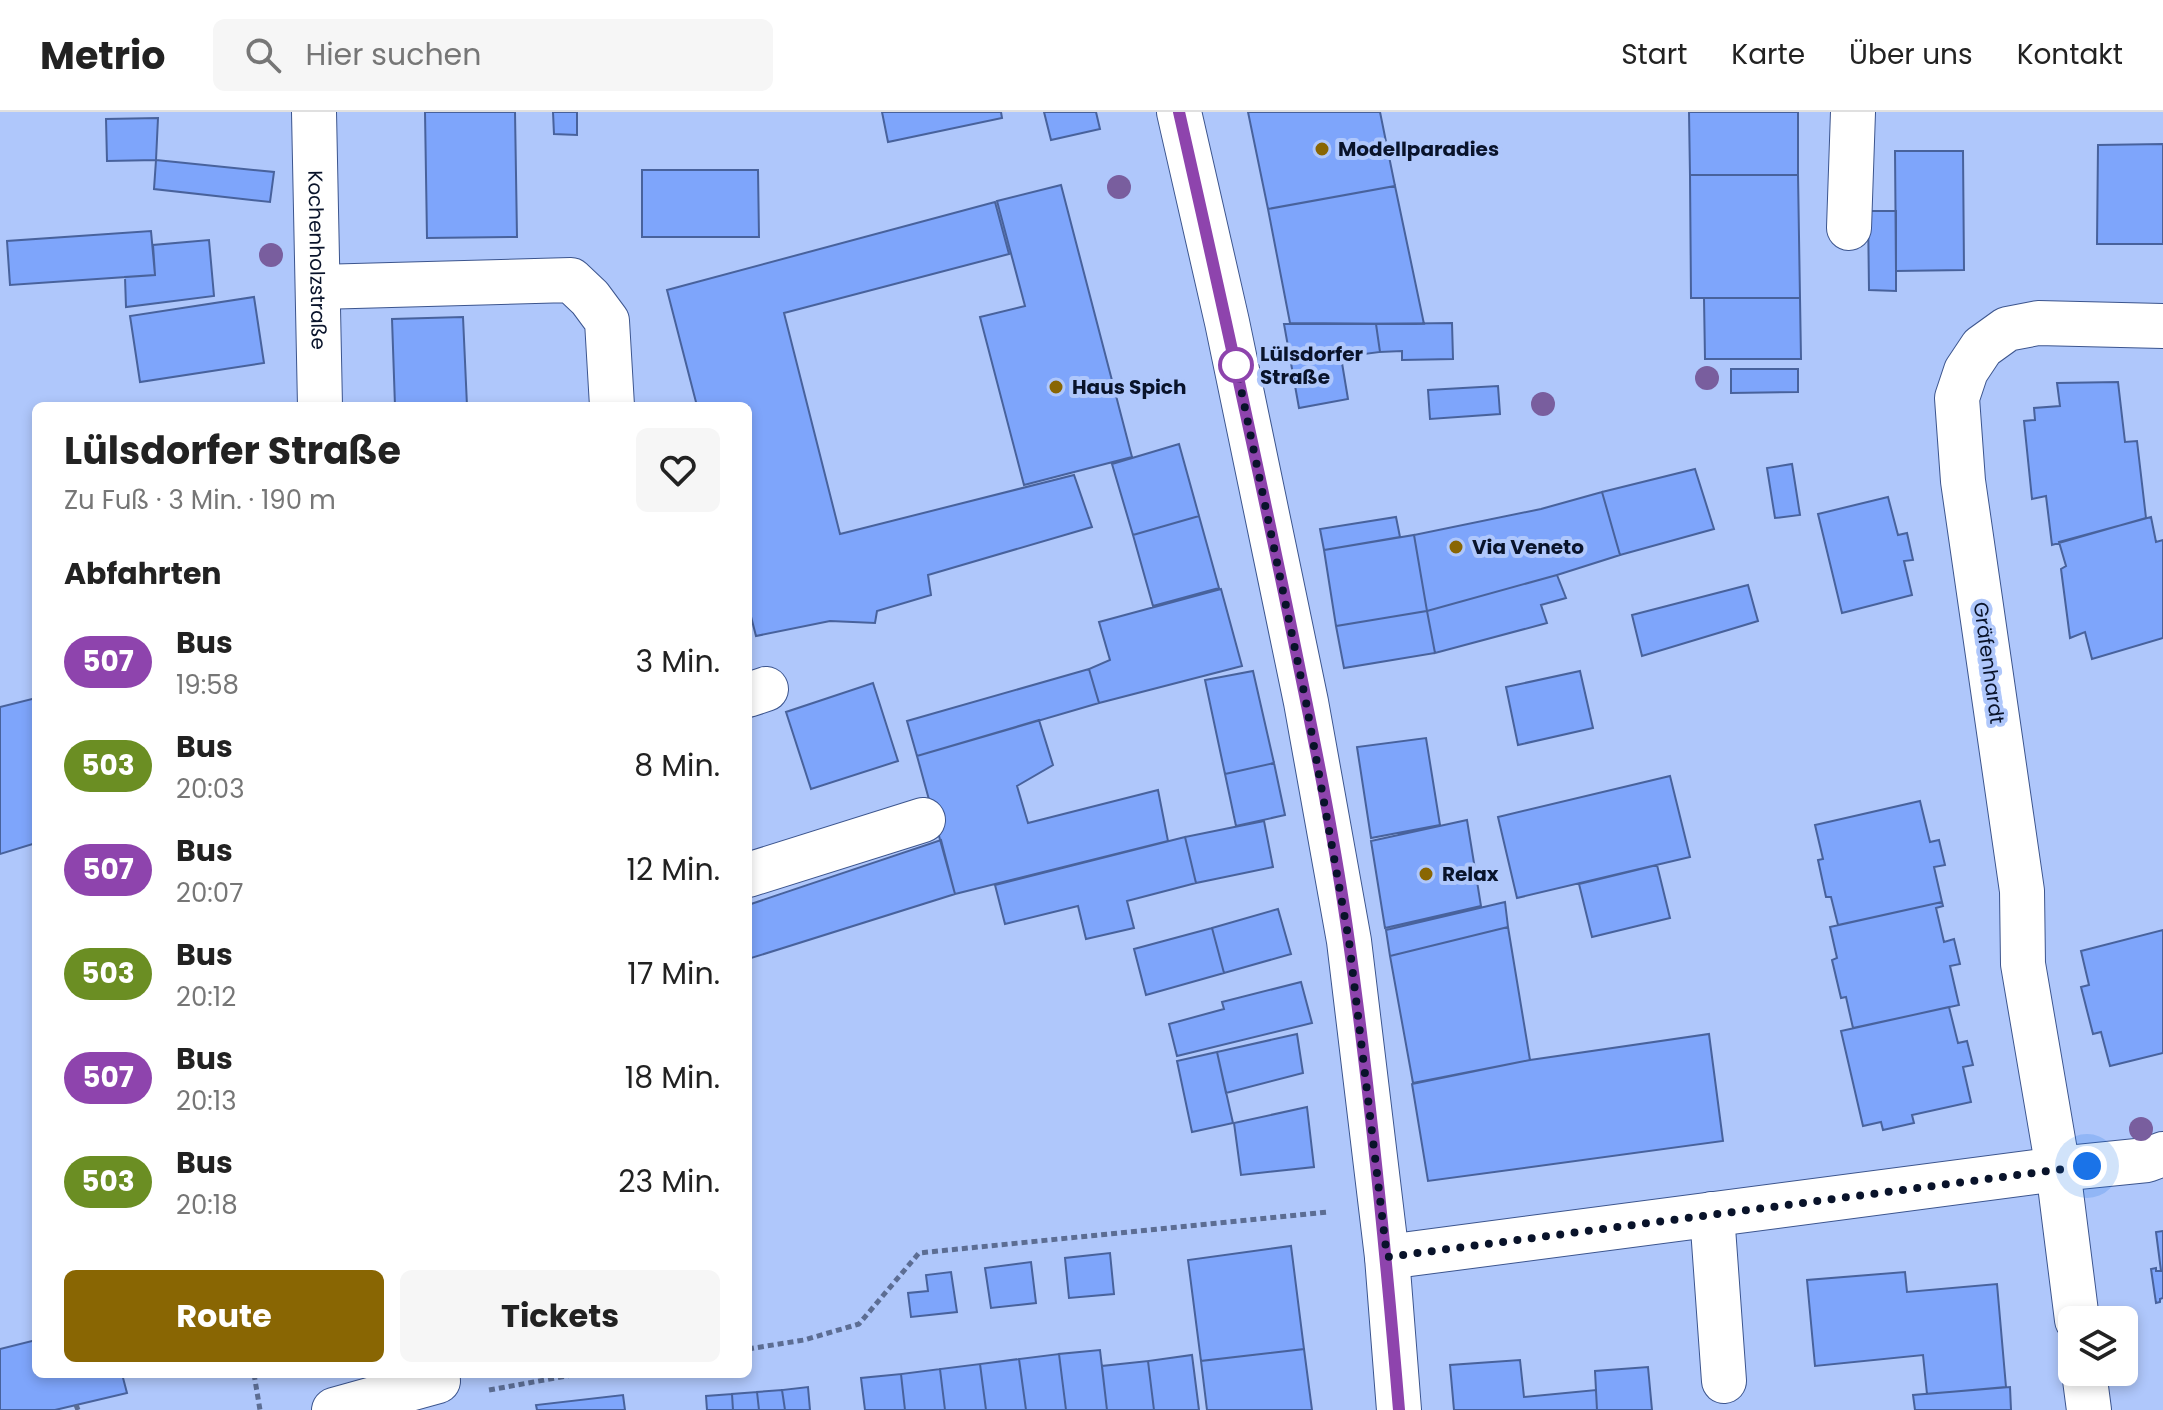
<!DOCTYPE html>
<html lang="de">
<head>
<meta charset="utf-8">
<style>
  body { margin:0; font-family:Poppins,sans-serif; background:#f6f6f6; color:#222; height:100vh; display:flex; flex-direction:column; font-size:30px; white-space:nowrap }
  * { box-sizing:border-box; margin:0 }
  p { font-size:26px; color:#767676 }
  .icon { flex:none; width:44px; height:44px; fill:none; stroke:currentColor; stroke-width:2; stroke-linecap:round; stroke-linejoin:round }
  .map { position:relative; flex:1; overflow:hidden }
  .drawer { position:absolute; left:32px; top:290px; width:720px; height:976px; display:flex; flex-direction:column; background:#fff; border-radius:12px; box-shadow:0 4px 12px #0003 }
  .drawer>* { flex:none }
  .badge { padding:0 16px; border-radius:26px; font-size:28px; line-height:52px }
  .controls { position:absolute; left:2058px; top:1194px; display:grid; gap:16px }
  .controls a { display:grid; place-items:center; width:80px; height:80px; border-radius:12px; background:#fff; box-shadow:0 4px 12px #0003; font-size:40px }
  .you { position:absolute; width:40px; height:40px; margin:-20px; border:6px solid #fff; border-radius:50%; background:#1a73e8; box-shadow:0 0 0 12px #1a73e833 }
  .map>.badge { position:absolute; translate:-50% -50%; box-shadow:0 0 0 4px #fff }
  h2 { padding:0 32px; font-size:30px; line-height:72px }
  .round { display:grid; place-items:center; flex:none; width:84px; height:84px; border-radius:12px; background:#f6f6f6 }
  .headline { display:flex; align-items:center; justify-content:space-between; height:136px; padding:0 32px }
  h1 { font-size:38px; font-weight:700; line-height:60px }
  .action { display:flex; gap:16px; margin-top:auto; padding:16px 32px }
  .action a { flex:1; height:92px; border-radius:12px; background:#896603; color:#fff; font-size:32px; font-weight:700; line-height:92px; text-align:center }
  .action a+a { background:#f6f6f6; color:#222 }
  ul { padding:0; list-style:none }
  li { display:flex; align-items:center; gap:24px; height:104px; padding:0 32px }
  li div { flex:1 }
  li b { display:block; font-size:30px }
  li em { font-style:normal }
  li .badge { min-width:88px; font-weight:700; text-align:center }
  header { display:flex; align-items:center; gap:48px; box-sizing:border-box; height:112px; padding:0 40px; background:#fff; border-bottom:2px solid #e0e0e0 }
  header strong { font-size:38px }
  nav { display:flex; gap:44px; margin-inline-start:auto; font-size:28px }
  .search { width:560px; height:72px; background:#f6f6f6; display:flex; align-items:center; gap:20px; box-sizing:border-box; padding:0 28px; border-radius:12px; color:#767676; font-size:30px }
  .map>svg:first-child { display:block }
  .building { fill:#7ea5fb; stroke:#48629c; stroke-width:2 }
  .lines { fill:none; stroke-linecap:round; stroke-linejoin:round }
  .minor-casing { stroke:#3c558e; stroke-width:46 }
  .major-casing { stroke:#3c558e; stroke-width:46 }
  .path { stroke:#5c6d93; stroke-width:5; stroke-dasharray:6 4; stroke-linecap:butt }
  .minor { stroke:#fff; stroke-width:44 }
  .major { stroke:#fff; stroke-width:44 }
  .tree { fill:#795e9e }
  .line-casing { stroke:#fff; stroke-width:18 }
  .line { stroke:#8e44ad; stroke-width:12 }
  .walk { stroke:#09132a; stroke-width:8; stroke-dasharray:0 14.4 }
  .poi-dot { fill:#896603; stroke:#afc7fb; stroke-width:3 }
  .stop-dot { fill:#fff; stroke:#8e44ad; stroke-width:4 }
  .labels { text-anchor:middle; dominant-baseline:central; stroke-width:8; stroke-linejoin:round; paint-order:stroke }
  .poi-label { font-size:20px; font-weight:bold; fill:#09132a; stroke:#afc7fb; text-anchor:start }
  .street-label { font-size:20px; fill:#09132a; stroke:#afc7fb }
  .stop-label { font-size:20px; font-weight:bold; fill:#09132a; stroke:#afc7fb; text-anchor:start }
</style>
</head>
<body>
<header>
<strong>Metrio</strong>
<div class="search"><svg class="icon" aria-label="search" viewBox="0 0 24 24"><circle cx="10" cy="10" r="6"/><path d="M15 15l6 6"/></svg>Hier suchen</div>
<nav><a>Start</a><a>Karte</a><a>Über uns</a><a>Kontakt</a></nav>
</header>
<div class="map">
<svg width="2163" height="1298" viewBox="0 0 2163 1298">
  <rect width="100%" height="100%" fill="#afc7fb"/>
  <!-- building -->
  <path class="building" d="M425 0H515L517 125 427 126Z
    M553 0H577V23L554 22Z
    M882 0H1001L1002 6 888 30Z
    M1044 0H1096L1100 17 1051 28Z
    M1248 0H1380L1395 74 1268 97Z
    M1689 0H1798V63H1690Z
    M158 6 156 48 107 49 106 7Z
    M2163 32V132H2097L2098 33Z
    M1895 39H1963L1964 158 1896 159Z
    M156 48 274 60 270 90 154 77Z
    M642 58H758L759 125H642Z
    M1690 63H1798L1800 186H1691Z
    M1061 73 1132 345 1024 373 980 205 1025 194 997 89Z
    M1395 74 1424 212 1290 211 1268 97Z
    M995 90 1009 142 784 201 840 422 1074 363 1092 415 928 463 931 483 877 499 875 511 830 509 756 524 748 493V294H697L667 178Z
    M1868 99H1896V179L1869 178Z
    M151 119 155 163 10 173 7 129Z
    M209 128 214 184 126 195 125 165 155 163 153 133Z
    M254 185 264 251 140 270 130 204Z
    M1704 186H1800L1801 247H1705Z
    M463 205 467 294H395L392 207Z
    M1452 211 1453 247 1402 248V239L1380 240 1376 212Z
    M1284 212H1376L1380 240 1341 245 1348 287 1299 296Z
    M1731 257H1798V280L1731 281Z
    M2118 270 2125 330 2137 329 2146 406 2052 433 2046 384 2032 387 2024 309 2035 308 2034 296 2060 294 2057 271Z
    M1498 274 1500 302 1430 307 1428 278Z
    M1179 332 1199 404 1133 423 1112 352Z
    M1792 352 1800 403 1775 406 1767 356Z
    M1695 357 1714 417 1620 443 1602 380Z
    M1602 380 1620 443 1557 463 1427 499 1414 423 1541 397Z
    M1888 385 1898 423 1907 421 1913 448 1904 449 1912 483 1842 501 1818 402Z
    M1199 404 1219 476 1153 494 1133 423Z
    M1396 405 1400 425 1324 438 1320 417Z
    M2151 405 2156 430 2163 428V526L2092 547 2085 520 2070 526 2061 457 2066 454 2059 430Z
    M1414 423 1427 499 1336 514 1324 438Z
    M1557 463 1566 486 1541 493 1547 511 1435 541 1427 499Z
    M1748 473 1758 509 1642 544 1632 503Z
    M1221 477 1242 554 1099 591 1089 557 1110 548 1099 510Z
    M1427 499 1435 541 1344 556 1336 514Z
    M1089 557 1099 591 917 644 907 609Z
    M1253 559 1274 651 1225 662 1205 568Z
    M1580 559 1593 616 1518 633 1506 575Z
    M873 571 898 649 811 677 786 600Z
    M36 586V731L0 742V595Z
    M1039 608 1053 653 1017 674 1028 711 1158 678 1168 729 955 782 917 644Z
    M1426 626 1440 713 1371 726 1357 635Z
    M1274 651 1285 703 1236 714 1225 662Z
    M1670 664 1690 745 1517 786 1498 705Z
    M1920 689 1930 730 1939 728 1945 753 1934 755 1942 790 1838 813 1831 785H1826L1818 748 1823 747 1815 713Z
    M1467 708 1481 794 1385 816 1371 729Z
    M1264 709 1273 755 1196 771 1185 725Z
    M1185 725 1196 771 1127 789 1134 816 1086 827 1078 794 1005 812 995 773Z
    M941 728 955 782 748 847V793Z
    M1657 753 1670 806 1592 825 1579 772Z
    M1505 790 1508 815 1390 844 1386 818Z
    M1942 790 1943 794 1936 796 1944 830 1954 827 1960 852 1950 854 1959 893 1853 916 1846 885 1841 886 1832 848 1837 846 1830 815Z
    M1278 797 1291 842 1224 861 1212 816Z
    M1508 815 1530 948 1413 971 1390 844Z
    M1212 816 1224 861 1146 883 1134 837Z
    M2163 818V941L2110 954 2101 920 2093 922 2081 875 2089 873 2081 839Z
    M1301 870 1312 911 1177 944 1169 912 1224 897 1222 890Z
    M1949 895 1958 931 1967 929 1973 953 1963 955 1971 990 1912 1003 1914 1011 1883 1018 1881 1010 1863 1014 1841 919Z
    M1297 922 1303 961 1226 981 1217 940Z
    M1709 922 1723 1029 1428 1069 1412 972 1530 948Z
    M1217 940 1233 1011 1192 1020 1177 949Z
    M1307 995 1314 1055 1241 1063 1234 1011Z
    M2163 1119V1186L2160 1187V1190L2156 1191 2151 1157 2156 1156V1159H2161L2156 1120Z
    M1291 1134 1304 1237 1201 1249 1188 1148Z
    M1110 1141 1114 1182 1069 1186 1065 1146Z
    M1031 1150 1036 1191 991 1196 985 1156Z
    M951 1160 957 1200 911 1205 908 1181 928 1179 926 1163Z
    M1905 1160 1907 1180 1997 1172 2006 1275 1927 1282 1923 1243 1815 1254 1807 1168Z
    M36 1228V1262H122L127 1281 55 1298H0V1237Z
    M1304 1237 1312 1298H1207L1201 1249Z
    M1100 1238 1107 1298H1066L1059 1242Z
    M1059 1242 1066 1298H1026L1019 1247Z
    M1192 1243 1199 1298H1154L1148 1249Z
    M1019 1247 1026 1298H986L980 1252Z
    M1520 1248 1524 1285 1596 1278 1597 1298H1454L1450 1253Z
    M1148 1249 1154 1298H1107L1102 1254Z
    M980 1252 986 1298H945L940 1257Z
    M1648 1255 1652 1298H1597L1595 1259Z
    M940 1257 945 1298H905L901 1262Z
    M901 1262 905 1298H865L861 1266Z
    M808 1275 810 1298H785L782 1278Z
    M2010 1275 2011 1298H1915L1913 1283Z
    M782 1278 785 1298H759L757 1280Z
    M757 1280 759 1298H733L732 1282Z
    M732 1282 733 1298H707L706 1284Z
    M623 1283 625 1298H537L536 1293Z"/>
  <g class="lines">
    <defs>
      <g id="minor">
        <path id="s1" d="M314 0 320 294"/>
        <path d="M1849 116 1853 0"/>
        <path d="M318 175 571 168 590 186 607 209 612 294"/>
        <path d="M748 583 766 577"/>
        <path d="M748 763 923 708"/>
        <path d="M1712 1102 1724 1269"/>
        <path d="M1387 1145 2058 1057 2147 1048 2163 1042"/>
        <path d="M2077 1208 2058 1057 2023 852 2022 779 1963 369 1957 286 1966 259 1982 235 2007 217 2038 211 2163 214"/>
        <path d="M2084 1260 2089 1298"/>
        <path d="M334 1298 438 1269"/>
      </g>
      <path id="major" d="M1179 0 1227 210 1306 590 1349 829 1387 1145 1399 1298"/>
    </defs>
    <!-- minor casing -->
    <use href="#minor" class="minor-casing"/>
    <!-- major casing -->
    <use href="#major" class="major-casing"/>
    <!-- path -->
    <path class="path" d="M748 1237 804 1228 859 1212 919 1141 1328 1100
      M254 1262 260 1298
      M489 1278 578 1262
      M76 1293 78 1298"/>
    <!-- minor -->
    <use href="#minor" class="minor"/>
    <!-- major -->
    <use href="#major" class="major"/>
  </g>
  <!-- trees -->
  <g class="tree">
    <circle cx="1119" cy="75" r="12"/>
    <circle cx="271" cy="143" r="12"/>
    <circle cx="1707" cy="266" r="12"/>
    <circle cx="1543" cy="292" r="12"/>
    <circle cx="2141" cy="1017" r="12"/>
  </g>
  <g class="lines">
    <defs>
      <path id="line" d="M1179 0C1217 168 1254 336 1289 505 1311 613 1334 721 1349 830 1371 986 1386 1142 1399 1298"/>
    </defs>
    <!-- line casing -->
    <use href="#line" class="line-casing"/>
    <!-- line -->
    <use href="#line" class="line"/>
    <!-- walk -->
    <path class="walk" d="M1236 253 1306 590 1349 829 1387 1145 2087 1054"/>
  </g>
  <!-- markers -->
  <g class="poi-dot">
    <circle cx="1322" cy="37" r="8"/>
    <circle cx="1056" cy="275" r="8"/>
    <circle cx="1456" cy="435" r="8"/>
    <circle cx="1426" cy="762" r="8"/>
  </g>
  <circle class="stop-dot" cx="1236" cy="253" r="16"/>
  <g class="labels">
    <!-- poi labels -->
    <g class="poi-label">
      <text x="1338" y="37">Modellparadies</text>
      <text x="1072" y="275">Haus Spich</text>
      <text x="1472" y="435">Via Veneto</text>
      <text x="1442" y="762">Relax</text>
    </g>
    <!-- street labels -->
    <g class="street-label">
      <text stroke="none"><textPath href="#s1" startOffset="148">Kochenholzstraße</textPath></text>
      <text transform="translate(1989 551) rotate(82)">Gräfenhardt</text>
    </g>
    <!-- stop labels -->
    <g class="stop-label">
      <text x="1260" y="242">Lülsdorfer<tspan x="1260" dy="23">Straße</tspan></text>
    </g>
  </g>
</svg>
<div class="controls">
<a><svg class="icon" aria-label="layers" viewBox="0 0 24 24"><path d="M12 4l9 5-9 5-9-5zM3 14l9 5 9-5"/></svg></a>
</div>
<div class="you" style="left:2087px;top:1054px"></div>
<section class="drawer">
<div class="headline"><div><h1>Lülsdorfer Straße</h1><p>Zu Fuß · 3 Min. · 190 m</p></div><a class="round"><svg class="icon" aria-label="heart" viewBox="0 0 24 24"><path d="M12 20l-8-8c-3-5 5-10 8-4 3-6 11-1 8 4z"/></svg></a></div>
<h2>Abfahrten</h2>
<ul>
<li><span class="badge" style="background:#8e44ad;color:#fff">507</span><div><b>Bus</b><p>19:58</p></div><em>3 Min.</em></li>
<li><span class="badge" style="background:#6b8e23;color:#fff">503</span><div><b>Bus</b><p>20:03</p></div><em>8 Min.</em></li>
<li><span class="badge" style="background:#8e44ad;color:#fff">507</span><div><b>Bus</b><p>20:07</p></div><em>12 Min.</em></li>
<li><span class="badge" style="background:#6b8e23;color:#fff">503</span><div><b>Bus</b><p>20:12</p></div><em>17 Min.</em></li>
<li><span class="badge" style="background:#8e44ad;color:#fff">507</span><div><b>Bus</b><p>20:13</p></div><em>18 Min.</em></li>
<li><span class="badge" style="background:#6b8e23;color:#fff">503</span><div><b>Bus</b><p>20:18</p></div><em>23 Min.</em></li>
</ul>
<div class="action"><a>Route</a><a>Tickets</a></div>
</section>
</div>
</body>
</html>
